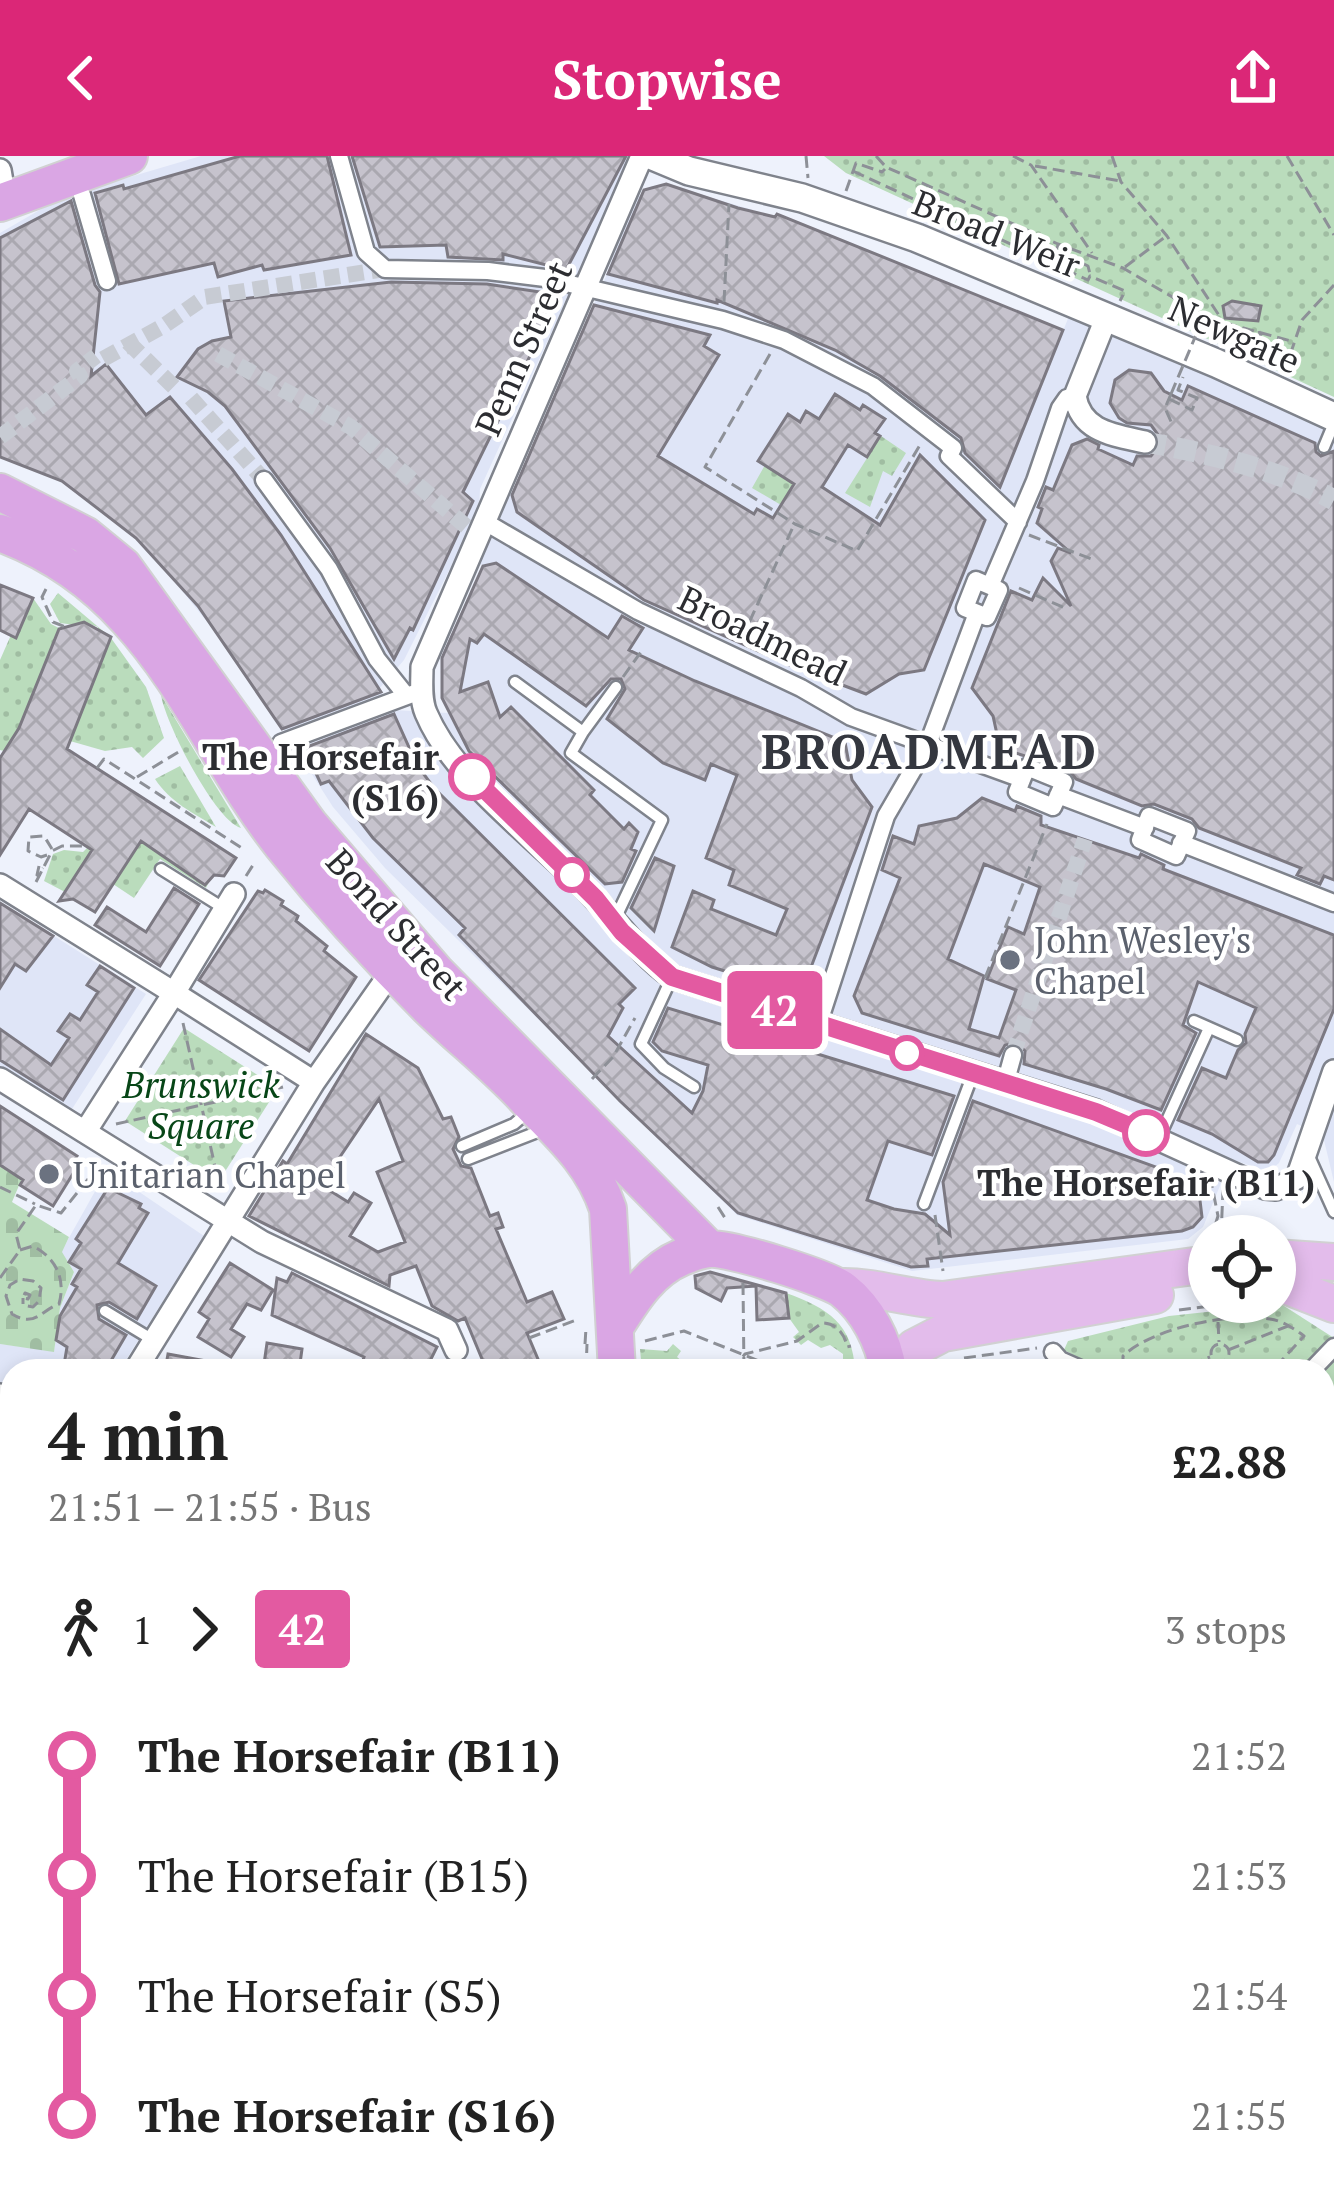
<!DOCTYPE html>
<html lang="en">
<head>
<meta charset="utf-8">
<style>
  body { margin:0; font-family:"PT Serif",serif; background:#f2f2f2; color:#222; height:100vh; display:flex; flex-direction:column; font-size:45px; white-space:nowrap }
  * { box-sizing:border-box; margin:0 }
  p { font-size:39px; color:#767676 }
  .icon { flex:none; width:66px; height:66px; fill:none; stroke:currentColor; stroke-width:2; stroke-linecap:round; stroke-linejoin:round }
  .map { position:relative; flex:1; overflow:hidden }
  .sheet { position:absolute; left:0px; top:1203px; width:1335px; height:840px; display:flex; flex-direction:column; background:#fff; border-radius:36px 36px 0 0; box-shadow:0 6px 18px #0003 }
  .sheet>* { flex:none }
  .badge { padding:0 24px; border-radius:9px; font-size:42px; line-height:78px }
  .controls { position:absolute; left:1188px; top:1059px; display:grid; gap:24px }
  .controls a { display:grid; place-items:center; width:108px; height:108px; border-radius:50%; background:#fff; box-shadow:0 6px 18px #0003; font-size:60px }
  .map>.badge { position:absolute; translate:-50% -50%; box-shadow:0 0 0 6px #fff }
  .legs { display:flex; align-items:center; gap:18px; height:132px; padding:0 48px; font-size:39px }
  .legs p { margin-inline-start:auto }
  .summary { display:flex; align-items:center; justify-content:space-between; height:204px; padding:0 48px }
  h1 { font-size:66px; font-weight:700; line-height:90px }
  ul { padding:0 48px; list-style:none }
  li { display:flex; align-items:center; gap:42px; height:120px; font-size:45px }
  li i { display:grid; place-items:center; width:18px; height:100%; margin:0 15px; background:currentColor }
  li i::after { content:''; width:30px; height:30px; margin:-15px; border:9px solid; border-radius:50%; background:#fff }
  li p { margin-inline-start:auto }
  li:first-child i { background:linear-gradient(#0000 50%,currentColor 0) }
  li:last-child i { background:linear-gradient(currentColor 50%,#0000 0) }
  header { display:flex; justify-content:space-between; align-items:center; height:156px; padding:0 48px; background:#db2777; color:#fff; font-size:54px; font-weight:700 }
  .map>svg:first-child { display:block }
  .built { fill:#dfe5f7 }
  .grass { fill:url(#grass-dots) }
  .cemetery { fill:url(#cemetery-stones) }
  .building { fill:url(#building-cross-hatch); stroke:#7c7982; stroke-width:3; fill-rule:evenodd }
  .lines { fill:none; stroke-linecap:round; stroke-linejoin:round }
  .pedestrian-tunnel { stroke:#c7cbd3; stroke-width:16; stroke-dasharray:16 8; stroke-linecap:butt }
  .minor-tunnel { stroke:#c7cbd3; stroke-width:21; stroke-dasharray:21 10; stroke-linecap:butt }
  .service-casing { stroke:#7f838c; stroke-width:15 }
  .pedestrian-casing { stroke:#7f838c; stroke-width:21 }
  .minor-casing { stroke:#7f838c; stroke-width:26 }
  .tertiary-casing { stroke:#7f838c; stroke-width:32 }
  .secondary-casing { stroke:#7f838c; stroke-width:34 }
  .primary-casing { stroke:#d1d1d2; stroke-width:40 }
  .trunk-casing { stroke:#d1d1d2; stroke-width:40 }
  .path { stroke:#8d9097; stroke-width:3; stroke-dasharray:12 6; stroke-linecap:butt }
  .service { stroke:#fff; stroke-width:10 }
  .pedestrian { stroke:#fff; stroke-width:16 }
  .minor { stroke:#fff; stroke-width:21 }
  .tertiary { stroke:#fff; stroke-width:27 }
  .secondary { stroke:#f1ddf5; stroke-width:30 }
  .primary { stroke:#e3bceb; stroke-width:36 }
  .trunk { stroke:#daa6e4; stroke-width:36 }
  .path-bridge { stroke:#8d9097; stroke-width:3; stroke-dasharray:12 6; stroke-linecap:butt }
  .line-1-casing { stroke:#fff; stroke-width:27 }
  .line-1 { stroke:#e35aa1; stroke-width:18 }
  .stop-1-dot { fill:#fff; stroke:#e35aa1; stroke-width:6 }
  .worship-dot { fill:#6b7280; stroke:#fff; stroke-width:4.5 }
  .labels { text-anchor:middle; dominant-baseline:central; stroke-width:9; stroke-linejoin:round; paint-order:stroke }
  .street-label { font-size:36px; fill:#2c2d31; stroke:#fff }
  .stop-label { font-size:36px; font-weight:bold; fill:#2c2d31; stroke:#fff; text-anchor:end }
  .worship-label { font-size:36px; fill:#5b616d; stroke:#fff; text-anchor:start }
  .park-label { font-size:36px; font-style:italic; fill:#074617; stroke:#fff }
  .district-label { font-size:48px; font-weight:bold; letter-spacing:3px; fill:#34373f; stroke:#fff }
</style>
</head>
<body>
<header><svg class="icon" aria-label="back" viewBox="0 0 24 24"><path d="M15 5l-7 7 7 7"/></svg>Stopwise<svg class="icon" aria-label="share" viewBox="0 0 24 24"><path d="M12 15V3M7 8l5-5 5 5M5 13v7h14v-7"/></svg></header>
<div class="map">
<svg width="1334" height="2043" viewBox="0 0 1334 2043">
  <defs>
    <pattern id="grass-dots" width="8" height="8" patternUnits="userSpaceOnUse" patternTransform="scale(3)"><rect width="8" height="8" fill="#badcbc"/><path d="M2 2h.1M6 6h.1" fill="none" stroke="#a0bda2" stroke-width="1.8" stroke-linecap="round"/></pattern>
    <pattern id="cemetery-stones" width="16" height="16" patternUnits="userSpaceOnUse" patternTransform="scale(3)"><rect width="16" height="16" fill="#badcbc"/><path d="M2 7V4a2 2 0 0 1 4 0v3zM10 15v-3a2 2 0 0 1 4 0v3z" fill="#a0bda2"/></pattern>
    <pattern id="building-cross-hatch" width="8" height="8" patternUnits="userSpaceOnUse" patternTransform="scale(3)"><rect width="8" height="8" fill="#c6c3cd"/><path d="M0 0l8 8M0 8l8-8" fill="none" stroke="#aaa8b0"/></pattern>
  </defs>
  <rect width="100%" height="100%" fill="#eef2fc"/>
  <!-- built -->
  <path class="built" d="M201 0H632L480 333 479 355 404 504 379 533 393 554 448 557 442 528V499L483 410 470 402 504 332 513 337 607 118 625 63 635 43 652 30 668 29 753 54 737 91 991 214 1040 233 1071 155 1334 271V1026L1323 980 1297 968 1279 1007 1273 1012 1260 1013 1231 1003 1203 1071 1188 1083 912 1115 737 1059 385 712 333 651 242 509 158 405 112 360 62 325 0 301V77L62 41Z
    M0 746 146 838 72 953 0 911Z
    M107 1014 204 1080 119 1215H12V1229L0 1227V1188L54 1195 60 1152 74 1116 61 1096Z
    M1334 1594V2043H1128L1323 2031V1595Z"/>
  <!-- grass -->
  <path class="grass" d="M824 0H1334V241L846 17Z
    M881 280 906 297 892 320 883 315 870 351 845 337Z
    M765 309 794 328 781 349 752 332Z
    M58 437 109 480 94 487 98 471 84 466 75 469 60 467 50 448Z
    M33 442 51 468 61 473 19 572 4 595 0 594V504L11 479 17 481Z
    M111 482 146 531 164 582 143 602 132 591 105 595 70 585Z
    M161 539 241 672C215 665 165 566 161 539Z
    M180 610 216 671C193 657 170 646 155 623Z
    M141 685 209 726 206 732 160 703 134 742 113 728Z
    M88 691 92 694 65 736 44 725 53 698 64 694 83 696Z
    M184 872 278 932 219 1025 125 965Z
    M786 1137C828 1152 853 1168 855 1215H843V1198L830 1189 821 1192 808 1184 801 1189 793 1181 799 1176 789 1162Z
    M1281 1148 1334 1182 1304 1215H1104L1064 1194 1068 1185 1169 1160Z
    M673 1188 681 1195 677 1201 694 1215H642L640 1193 667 1195Z
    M1334 1197V1335L1323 1331V1215H1317Z
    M19 2031H139V2032L103 2043H17Z"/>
  <!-- cemetery -->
  <path class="cemetery" d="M0 996 26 1013 12 1046 69 1081 62 1096 74 1116 60 1152 54 1196 0 1188Z"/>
  <!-- building -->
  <path class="building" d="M240 0H327L351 99 264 114 262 109 218 121 214 107 119 128 95 37 123 29 124 33Z
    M352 0H626L566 114 503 98V104L448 101 446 89 380 91Z
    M666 28 738 52 775 61 777 58 1063 174 1000 331 965 297 961 282 880 220 835 194 717 144V147L608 118 644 34Z
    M71 45 95 129 100 136 91 220 106 208 146 259 170 241 232 313 281 379 381 536 282 573 198 450 136 382 62 325 0 301V82Z
    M391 126 487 128 560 139 463 336 473 345 413 474 410 472 394 503 330 392 225 250 208 236 177 221 198 193 212 185 231 181 224 145Z
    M1232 145 1261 150 1258 165 1225 162 1223 150Z
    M594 149 710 179 704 190 719 199 658 300 754 358 757 353 773 362 794 328 758 305 788 258 800 266 806 255 819 263 835 238 860 254 863 249 885 263 875 277 880 280 867 301 848 289 822 331 880 369 920 299 985 364 924 514 899 518 866 538 792 510 644 444 517 356 512 339Z
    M1129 214 1151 217 1164 235 1182 244 1188 230 1315 287 1316 296 1321 300 1334 295V724L1324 720 1320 728 1297 719 1301 712 1199 672 1192 663 1154 648 1142 650 1076 623 1069 614 1000 592 993 560 972 532 1011 435 1032 444 1043 422 1071 450 1051 405 1058 392 1071 397 1037 367 1042 353 1038 351 1046 331 1053 334 1072 289 1087 283 1099 289 1098 293 1133 309 1137 300H1151L1159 290V280L1151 269 1127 267 1119 262 1110 247 1115 224Z
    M496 407 608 482 622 460 643 472 629 494 695 525 845 586 852 624 872 651 805 827 788 835 712 811 672 791 693 735 714 744 711 753 776 779 787 753 729 729 734 714 706 702 737 619 711 608 705 624 663 607 607 563 625 533 621 523H611L586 550 484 478 477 487 470 483 460 536 488 526 500 561 511 551 594 634 590 639 624 673 629 667 638 676 631 693 636 695 622 726 605 728 469 595 442 542V502L483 410Z
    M0 429 33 442 16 482 0 474Z
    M84 466 111 481 67 593 236 702 224 720 214 719 205 729 141 685 95 756 73 743 59 745 92 694 29 653 0 699V602L19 572 59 473Z
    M394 558 417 609 434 632 635 832 619 848 623 852 608 880 692 957 703 935 708 909 662 895 653 886 668 852 954 940 932 999 888 985 867 1044 894 1053 925 1058 950 1079 943 1026 973 945 1167 1015 1199 1036 1202 1061 1193 1071 1182 1075 927 1103 928 1110 911 1111 738 1057 620 945 459 779 465 772 373 682 329 625 321 628 304 592Z
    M982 642 1015 655 1017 650 1041 660V669L1139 702 1141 698 1164 709 1163 713 1334 779V853L1274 999 1268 1006H1258L1212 978 1178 964 1202 912 1226 922 1238 894 1246 887 1245 878 1256 852 1198 826 1183 869 1196 877 1161 954 1106 933 1024 908 1025 895 1017 887 1005 889 999 900 862 857 854 840 900 722 882 714 893 680 914 688 919 670 957 662ZM984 708 1040 731 1024 778 1008 771 987 823 1016 834 999 882 969 873 984 820 948 803Z
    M655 702 674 710 654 775 631 752Z
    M174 732 199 748 160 810 95 769 107 751 146 776Z
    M265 734 283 745 281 749 298 760 296 765 327 790 324 795 356 821 309 895 199 824 258 735 263 737Z
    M0 747 53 780 26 815 15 808 0 832Z
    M100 810 134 832 63 944 0 904V873L51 909 69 882 58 875 70 858 80 864 98 836 87 829Z
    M366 878 418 912 443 963 451 961 459 981 453 993 461 1010 471 1012 490 1060 498 1057 503 1071 496 1073 527 1146 552 1136 564 1163 527 1177 543 1215H487L465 1162 458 1165 432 1150 416 1110 390 1119 389 1130 249 1060 283 1005 287 1008ZM379 943 403 1005 377 1016 405 1086 378 1096 350 1080 371 1047 354 1037 348 1046 321 1029Z
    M0 950 77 1000 74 1005 79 1008 53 1050 20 1029 23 1024 0 1009Z
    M108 1032 141 1048 139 1052 148 1057 118 1107 156 1130 137 1163 109 1146 97 1149 99 1163 126 1179 105 1215H63L67 1191 56 1184 60 1160 77 1131 72 1128 81 1113 69 1106 81 1087 76 1083Z
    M230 1107 273 1134 261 1154 247 1148 231 1173 244 1181 231 1201 198 1181 209 1163 199 1156Z
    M710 1116 786 1137 789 1162 757 1164 756 1130 727 1132 721 1145 696 1132 695 1120Z
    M292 1117 437 1191 427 1211 408 1206 407 1215H360L364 1201 272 1159 277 1122 287 1126Z
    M267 1187 302 1193 299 1215H263Z
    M168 1198 217 1207 216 1215H165Z"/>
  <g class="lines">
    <!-- pedestrian-tunnel -->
    <path class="pedestrian-tunnel" d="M128 186 174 231
      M218 198 351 271 476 379
      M103 203 165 169 205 141 385 113
      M191 242 264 324
      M0 281 80 220 77 215 96 200
      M1013 899 1085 683"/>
    <!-- minor-tunnel -->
    <path class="minor-tunnel" d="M1145 286C1208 297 1277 313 1334 344"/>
    <defs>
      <path id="service" d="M1324 291 1334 267
        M515 526 583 576 571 597 662 664 615 763
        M583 576 616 531
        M161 713 225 753
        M672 821 641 888 664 912 694 931
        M1194 865 1237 884
        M1159 982 1209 872
        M462 990 514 968 528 956
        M1307 996 1334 1056
        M468 1003 545 973
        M924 1048 973 918
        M105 1155 153 1184
        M1323 2016H1334
        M1 2043 2 2010
        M183 2043V2031
        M629 2043 631 2031"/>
      <path id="pedestrian" d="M339 0 366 96 385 113 488 115 545 122 723 164 784 184 873 230 953 292 949 300 1018 366
        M82 39 107 125
        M264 324 329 413 377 503 405 538
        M487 367 638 455 801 532 851 561 1022 623
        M976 424 999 434 987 461 965 452Z
        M990 430 1035 325 1060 252 1067 242
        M281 587 415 537
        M1027 611 1064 626 1053 651 1017 636Z
        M1058 639 1145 672
        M1149 660 1187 675 1176 700 1140 684Z
        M1181 687 1334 747
        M818 869 886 660 928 588 977 457
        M1005 928 1013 899
        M1053 1196 1060 1204 1085 1215
        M1311 1215 1334 1191
        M1323 1336 1334 1340"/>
      <path id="minor" d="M642 0 422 511C422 526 420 543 426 557 456 628 543 686 594 742 620 769 641 799 672 821L1096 955 1265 1032 1276 1033 1297 1022 1334 915
        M0 14 5 43
        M1107 160 1075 240C1081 276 1114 279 1145 286
        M0 729 174 837 234 738
        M0 923 85 976
        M314 926 174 837 85 976 262 1086 447 1174 456 1194
        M135 1215 314 926 394 812
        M0 1239 12 1241
        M0 1379 12 1381
        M1323 1453 1334 1446
        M0 1503 12 1505
        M0 1658 12 1660
        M0 2009H12
        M787 2031 943 2043
        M1091 2031 1124 2036 1272 2031"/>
      <path id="tertiary" d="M653 0 689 15 802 42 917 82 1216 207 1334 261"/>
      <path id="secondary" d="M1323 1790 1334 1789
        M0 1825 12 1826"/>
      <path id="primary" d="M1275 1102 1334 1106
        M1275 1125 1334 1148
        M841 1131C875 1130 908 1143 943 1144L1209 1108
        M895 1215 914 1192 943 1177 1155 1139
        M0 1740 12 1734"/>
      <path id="trunk" d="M0 47 129 0
        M0 336 85 379 123 410 309 668 381 752 436 816 709 1093
        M0 377C49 395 92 424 127 463 189 530 225 617 282 689 327 745 377 800 428 851 461 883 497 911 528 945 561 979 593 1007 608 1053L617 1215
        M617 1168C634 1141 651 1114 682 1101 689 1098 701 1094 709 1093 728 1091 828 1122 843 1134 867 1153 884 1185 888 1215"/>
    </defs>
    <!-- service casing -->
    <use href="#service" class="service-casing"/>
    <!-- pedestrian casing -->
    <use href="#pedestrian" class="pedestrian-casing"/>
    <!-- minor casing -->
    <use href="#minor" class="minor-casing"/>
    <!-- tertiary casing -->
    <use href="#tertiary" class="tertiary-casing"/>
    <!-- secondary casing -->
    <use href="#secondary" class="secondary-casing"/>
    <!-- primary casing -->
    <use href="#primary" class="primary-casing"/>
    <!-- trunk casing -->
    <use href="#trunk" class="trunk-casing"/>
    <!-- path -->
    <path class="path" d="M806 0 808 22
      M876 0 886 11 1058 88 1123 112 1174 142 1201 166 1199 172
      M1013 0 1031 9 1092 97
      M1112 0 1121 26 1167 80 1224 167 1221 185
      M1287 0 1334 79
      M1035 10 1120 25
      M853 15 1088 124 1090 120 1125 135 1120 145
      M846 35 856 7 882 16 885 13
      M1058 89 1056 95 1088 110 1090 118
      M1125 111 1165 81
      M724 146 729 48
      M1225 167 1291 185
      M1259 175 1267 206
      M770 198 705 311 795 368 857 395 920 289
      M1277 209 1289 202 1302 164 1334 129
      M1171 238 1165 252 1173 270
      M1169 243 1192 254 1197 242 1178 234 1183 221
      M1029 379 1094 404
      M1019 432 1067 453
      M46 433 42 441 53 466 68 472
      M742 482 793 371
      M623 521 643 493
      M97 612 104 603 245 694
      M137 621 180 595
      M47 699 41 701 28 695 29 681 44 680 52 693
      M39 710 37 719 43 712
      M246 720 255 706
      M36 726 52 695 62 690H85
      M985 822 1047 668
      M183 867 220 1033
      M592 923 613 901 635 862
      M116 968 283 931
      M0 1031 35 1048
      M718 1051 727 1065
      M935 1059 943 1115
      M1221 1080 1223 1034
      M1207 1081 1212 1079 1218 1060 1212 1030
      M20 1094 33 1090C56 1102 66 1123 59 1148 40 1155 35 1172 12 1158L6 1140 10 1129 20 1123 33 1125 41 1132 39 1145 33 1151 23 1149V1142
      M0 1122 20 1094 16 1078 36 1049 61 1057 100 1008
      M743 1127 744 1215
      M25 1137 30 1139 28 1143 23 1142Z
      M1179 1154 1241 1146
      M1218 1166 1219 1186
      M529 1182 579 1163
      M645 1185 684 1175 784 1215
      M585 1188 586 1172
      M1211 1197a9 9 0 1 1 18 0a9 9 0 1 1-18 0Z
      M1228 1194 1288 1170
      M964 1202 1037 1192
      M586 1215 587 1188
      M732 1215 745 1198 797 1185 822 1167C836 1167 845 1178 847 1191L851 1190
      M1145 1215 1123 1204V1200C1152 1172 1230 1156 1270 1163 1283 1165 1293 1172 1304 1180L1272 1215
      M1174 1215 1210 1201
      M1323 1316H1334
      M498 2031V2043
      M105 2043 147 2031"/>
    <!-- service -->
    <use href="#service" class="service"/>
    <!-- pedestrian -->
    <use href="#pedestrian" class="pedestrian"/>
    <!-- minor -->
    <use href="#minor" class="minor"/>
    <!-- tertiary -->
    <use href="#tertiary" class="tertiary"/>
    <!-- secondary -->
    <use href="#secondary" class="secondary"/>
    <!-- primary -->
    <use href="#primary" class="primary"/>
    <!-- trunk -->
    <use href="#trunk" class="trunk"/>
    <!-- path-bridge -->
    <path class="path-bridge" d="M1171 238 1196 179"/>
  </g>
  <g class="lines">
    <defs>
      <path id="line-1" d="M472 621 596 743 622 776 672 821 1096 956 1146 977"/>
    </defs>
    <!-- line-1 casing -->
    <use href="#line-1" class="line-1-casing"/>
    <!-- line-1 -->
    <use href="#line-1" class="line-1"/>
  </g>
  <!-- markers -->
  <g class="stop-1-dot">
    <circle cx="472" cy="621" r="21"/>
    <circle cx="572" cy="719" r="15"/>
    <circle cx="907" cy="897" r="15"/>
    <circle cx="1146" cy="977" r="21"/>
  </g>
  <g class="worship-dot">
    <circle cx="1010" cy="804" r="12"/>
    <circle cx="49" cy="1018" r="12"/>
  </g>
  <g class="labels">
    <!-- street labels -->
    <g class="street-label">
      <text transform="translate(997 77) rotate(22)">Broad Weir</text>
      <text transform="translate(1235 178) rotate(24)">Newgate</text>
      <text transform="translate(523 192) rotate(-66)">Penn Street</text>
      <text transform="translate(763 479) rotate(26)">Broadmead</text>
      <text transform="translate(397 768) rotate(48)">Bond Street</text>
    </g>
    <!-- stop labels -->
    <g class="stop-label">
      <text x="439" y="600">The Horsefair<tspan x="439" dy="41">(S16)</tspan></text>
      <text x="1146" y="1026" text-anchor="middle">The Horsefair (B11)</text>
    </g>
    <!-- worship labels -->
    <g class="worship-label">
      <text x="1034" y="783">John Wesley's<tspan x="1034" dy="41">Chapel</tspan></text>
      <text x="73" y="1018">Unitarian Chapel</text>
    </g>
    <!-- park labels -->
    <g class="park-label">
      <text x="201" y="928">Brunswick<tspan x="201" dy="41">Square</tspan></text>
    </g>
    <!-- district labels -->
    <g class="district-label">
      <text x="930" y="595">BROADMEAD</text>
    </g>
  </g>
</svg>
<div class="controls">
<a><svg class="icon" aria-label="locate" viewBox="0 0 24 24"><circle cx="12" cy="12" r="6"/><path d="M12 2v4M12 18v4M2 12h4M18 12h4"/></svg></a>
</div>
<b class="badge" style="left:775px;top:854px;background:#e35aa1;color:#fff">42</b>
<section class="sheet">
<div class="summary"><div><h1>4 min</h1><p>21:51 – 21:55 · Bus</p></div><b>£2.88</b></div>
<div class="legs"><svg class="icon" aria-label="walk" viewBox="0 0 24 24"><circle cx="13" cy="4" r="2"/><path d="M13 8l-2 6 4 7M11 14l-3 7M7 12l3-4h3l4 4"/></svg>1<svg class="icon" aria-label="forward" viewBox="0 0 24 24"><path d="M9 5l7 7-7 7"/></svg><b class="badge" style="background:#e35aa1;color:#fff">42</b><p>3 stops</p></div>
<ul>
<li><i style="color:#e35aa1"></i><b>The Horsefair (B11)</b><p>21:52</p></li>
<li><i style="color:#e35aa1"></i><span>The Horsefair (B15)</span><p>21:53</p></li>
<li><i style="color:#e35aa1"></i><span>The Horsefair (S5)</span><p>21:54</p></li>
<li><i style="color:#e35aa1"></i><b>The Horsefair (S16)</b><p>21:55</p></li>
</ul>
</section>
</div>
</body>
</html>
